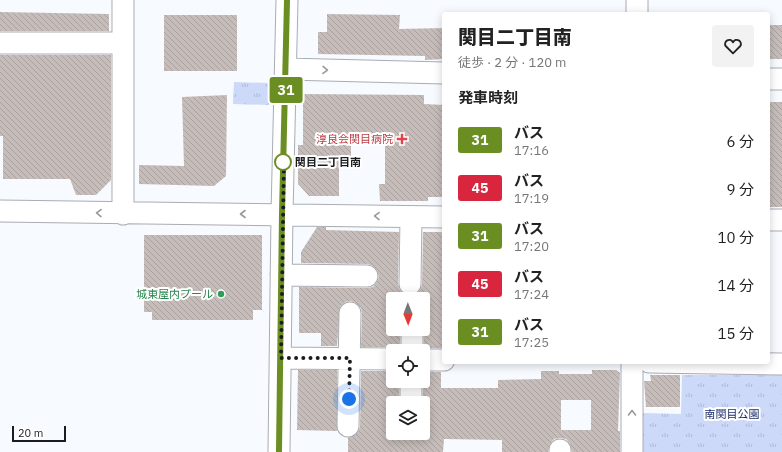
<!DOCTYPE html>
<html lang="ja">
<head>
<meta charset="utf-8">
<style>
  body { margin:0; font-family:"IBM Plex Sans","Noto Sans JP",sans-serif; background:#f2f2f2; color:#222; height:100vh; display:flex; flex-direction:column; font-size:15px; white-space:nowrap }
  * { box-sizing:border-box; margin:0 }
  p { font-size:13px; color:#767676 }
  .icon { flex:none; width:22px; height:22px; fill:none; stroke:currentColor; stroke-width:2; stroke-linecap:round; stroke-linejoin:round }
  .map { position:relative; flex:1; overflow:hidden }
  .drawer { position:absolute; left:442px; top:12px; width:328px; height:352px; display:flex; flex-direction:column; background:#fff; border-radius:4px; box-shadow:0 2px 10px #0003 }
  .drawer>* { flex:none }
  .badge { padding:0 8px; border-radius:3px; font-size:14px; line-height:26px }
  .needle { width:26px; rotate:179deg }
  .fabs { position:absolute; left:386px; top:292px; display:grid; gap:8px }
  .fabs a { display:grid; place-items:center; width:44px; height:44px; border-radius:4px; background:#fff; box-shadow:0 2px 10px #0003; font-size:20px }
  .scale { position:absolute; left:12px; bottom:10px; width:54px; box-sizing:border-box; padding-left:4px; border:2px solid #1b1c1f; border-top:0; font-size:11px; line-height:14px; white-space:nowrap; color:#1b1c1f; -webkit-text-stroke:3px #fff; paint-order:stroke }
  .you { position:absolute; width:20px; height:20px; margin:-10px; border:3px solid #fff; border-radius:50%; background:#1a73e8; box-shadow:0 0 0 6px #1a73e833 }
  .map>.badge { position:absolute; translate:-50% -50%; box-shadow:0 0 0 2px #fff }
  h2 { padding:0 16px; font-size:15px; line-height:36px }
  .round { display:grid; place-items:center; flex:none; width:42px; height:42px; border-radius:4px; background:#f2f2f2 }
  .summary { display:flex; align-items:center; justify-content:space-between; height:68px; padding:0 16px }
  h1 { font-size:19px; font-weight:800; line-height:30px }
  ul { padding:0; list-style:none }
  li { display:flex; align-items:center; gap:12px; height:48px; padding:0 16px }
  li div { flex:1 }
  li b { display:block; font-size:15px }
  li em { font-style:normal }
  li .badge { min-width:44px; font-weight:700; text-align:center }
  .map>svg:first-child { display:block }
  .park { fill:url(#park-tufts) }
  .building { fill:url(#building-back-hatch); fill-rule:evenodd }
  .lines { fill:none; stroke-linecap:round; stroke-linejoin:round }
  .minor-casing { stroke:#a9acb3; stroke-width:23 }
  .minor { stroke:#fff; stroke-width:21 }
  .oneway { stroke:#98999a }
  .line-casing { stroke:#fff; stroke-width:9 }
  .line { stroke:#6b8e23; stroke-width:6 }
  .walk { stroke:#1b1c1f; stroke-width:4; stroke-dasharray:0 7.2 }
  .health-dot { fill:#e0444e; stroke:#fff; stroke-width:1.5 }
  .stop-dot { fill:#fff; stroke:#6b8e23; stroke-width:2 }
  .leisure-dot { fill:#2e9e5b; stroke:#fff; stroke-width:1.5 }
  .labels { text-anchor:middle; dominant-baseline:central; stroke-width:4; stroke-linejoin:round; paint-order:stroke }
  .health-label { font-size:11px; fill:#be3a42; stroke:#fff; text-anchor:end }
  .stop-label { font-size:11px; font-weight:bold; fill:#1b1c1f; stroke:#fff; text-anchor:start }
  .leisure-label { font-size:11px; fill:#27864d; stroke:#fff; text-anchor:end }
  .park-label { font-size:11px; fill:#1a2c6c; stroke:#fff }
</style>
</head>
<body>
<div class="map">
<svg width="782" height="452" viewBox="0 0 782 452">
  <defs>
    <pattern id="park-tufts" width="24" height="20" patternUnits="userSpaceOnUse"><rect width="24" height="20" fill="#ccd9f9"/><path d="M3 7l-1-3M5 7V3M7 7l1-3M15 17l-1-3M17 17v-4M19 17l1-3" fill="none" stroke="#afbad5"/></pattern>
    <pattern id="building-back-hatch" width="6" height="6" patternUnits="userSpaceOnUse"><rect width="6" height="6" fill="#c6bdba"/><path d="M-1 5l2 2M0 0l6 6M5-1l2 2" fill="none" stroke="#aaa29f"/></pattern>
  </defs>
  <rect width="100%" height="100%" fill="#f7faff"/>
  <!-- park -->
  <path class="park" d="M234 82 269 83V105L233 104Z
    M682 375H782V452H642L643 413 681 414Z"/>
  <!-- building -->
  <path class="building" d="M0 12 109 14V31H0Z
    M327 14 400 15 399 29 444 28V59L425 60V56L318 54V32H327Z
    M164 15H237V71H164Z
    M768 25H782V59H768Z
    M0 55H111V180L96 195H76L70 179H3V136H0Z
    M303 94 424 95V104L444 105V197H428V201H380L379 184H385V135H351V166H339V196H309L298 184V145H303Z
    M227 95 226 176 214 186 139 184V165L184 166 182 97Z
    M768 102H782V207H768Z
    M317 227H326V230L399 232 398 284 400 290 404 294 409 296 416 294 420 290 422 285 423 232H444V348H424L423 299H393V329H400V350L393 347H361L362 313 361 308 356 303 351 301 345 302 340 307 337 346H321V333H299V287L367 288 373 287 377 282 379 277 377 270 373 266 368 264 301 263V252Z
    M144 235H262V310H253V320H152V312H144Z
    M298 370H337V431L297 430Z
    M592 370H616L620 373 618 431H620V452H572L570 444 566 439 560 438 554 439 550 444 548 452H502V440L444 439 443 452H348V438L358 432 360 427 361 371H393V381H399V403H393V433H423V372H441V388H498V380L541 379V371H559V374H592ZM561 400H591V430H561Z
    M650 375H680V407H646L644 381H651Z"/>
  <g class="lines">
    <defs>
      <path id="minor" d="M637 14V0
        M0 43H123
        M286 69 444 73
        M768 79H782
        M0 211 444 217
        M123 214V0
        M768 220H782
        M281 275 367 276
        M410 284 411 217
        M412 351V329
        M281 358 393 359
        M423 360H444
        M649 362 782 364
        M411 403V381
        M348 426 350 313
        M279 452 282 214 287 0
        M560 452V450
        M632 452V362"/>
    </defs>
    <!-- minor casing -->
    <use href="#minor" class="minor-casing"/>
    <!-- minor -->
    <use href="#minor" class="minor"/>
  </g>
  <!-- one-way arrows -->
  <defs><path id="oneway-chevron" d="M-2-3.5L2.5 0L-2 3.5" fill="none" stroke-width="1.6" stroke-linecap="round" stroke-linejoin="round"/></defs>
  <g class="oneway">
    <use href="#oneway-chevron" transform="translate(325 70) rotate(1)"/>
    <use href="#oneway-chevron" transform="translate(99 213) rotate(-179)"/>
    <use href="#oneway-chevron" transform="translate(243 214) rotate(-180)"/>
    <use href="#oneway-chevron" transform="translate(377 216) rotate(-179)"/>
    <use href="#oneway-chevron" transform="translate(632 413) rotate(-90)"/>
  </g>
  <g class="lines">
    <defs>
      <path id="line" d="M279 452 282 214 287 0"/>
    </defs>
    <!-- line casing -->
    <use href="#line" class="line-casing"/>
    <!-- line -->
    <use href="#line" class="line"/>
    <!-- walk -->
    <path class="walk" d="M283 162 284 156 281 358H350L349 399"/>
  </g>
  <!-- markers -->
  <path class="health-dot" d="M400 133h4v4h4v4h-4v4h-4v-4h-4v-4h4z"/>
  <circle class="stop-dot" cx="283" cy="162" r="8"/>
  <circle class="leisure-dot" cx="221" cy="294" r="4"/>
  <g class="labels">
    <!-- health labels -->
    <g class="health-label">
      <text x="393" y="139">淳良会関目病院</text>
    </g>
    <!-- stop labels -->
    <g class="stop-label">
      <text x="295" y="162">関目二丁目南</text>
    </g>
    <!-- leisure labels -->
    <g class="leisure-label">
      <text x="213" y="294">城東屋内プール</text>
    </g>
    <!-- park labels -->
    <g class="park-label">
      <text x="732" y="414">南関目公園</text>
    </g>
  </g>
</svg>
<div class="fabs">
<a><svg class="needle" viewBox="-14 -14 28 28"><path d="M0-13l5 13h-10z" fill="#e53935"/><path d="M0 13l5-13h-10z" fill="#767676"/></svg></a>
<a><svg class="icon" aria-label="locate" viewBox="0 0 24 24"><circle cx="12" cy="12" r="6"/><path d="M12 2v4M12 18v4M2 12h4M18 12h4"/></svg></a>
<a><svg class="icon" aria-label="layers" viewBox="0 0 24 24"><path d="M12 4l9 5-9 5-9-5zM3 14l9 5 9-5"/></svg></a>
</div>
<div class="scale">20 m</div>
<div class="you" style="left:349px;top:399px"></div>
<b class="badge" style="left:286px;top:90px;background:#6b8e23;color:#fff">31</b>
<section class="drawer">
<div class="summary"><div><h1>関目二丁目南</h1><p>徒歩 · 2 分 · 120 m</p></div><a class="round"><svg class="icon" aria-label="heart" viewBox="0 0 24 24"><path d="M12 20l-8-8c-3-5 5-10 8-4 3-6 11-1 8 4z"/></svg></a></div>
<h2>発車時刻</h2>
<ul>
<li><span class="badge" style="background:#6b8e23;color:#fff">31</span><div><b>バス</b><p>17:16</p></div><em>6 分</em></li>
<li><span class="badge" style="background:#d7263d;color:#fff">45</span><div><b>バス</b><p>17:19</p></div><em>9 分</em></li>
<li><span class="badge" style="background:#6b8e23;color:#fff">31</span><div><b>バス</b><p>17:20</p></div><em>10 分</em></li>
<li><span class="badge" style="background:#d7263d;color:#fff">45</span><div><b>バス</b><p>17:24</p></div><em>14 分</em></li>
<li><span class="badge" style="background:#6b8e23;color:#fff">31</span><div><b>バス</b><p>17:25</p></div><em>15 分</em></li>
</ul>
</section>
</div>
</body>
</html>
